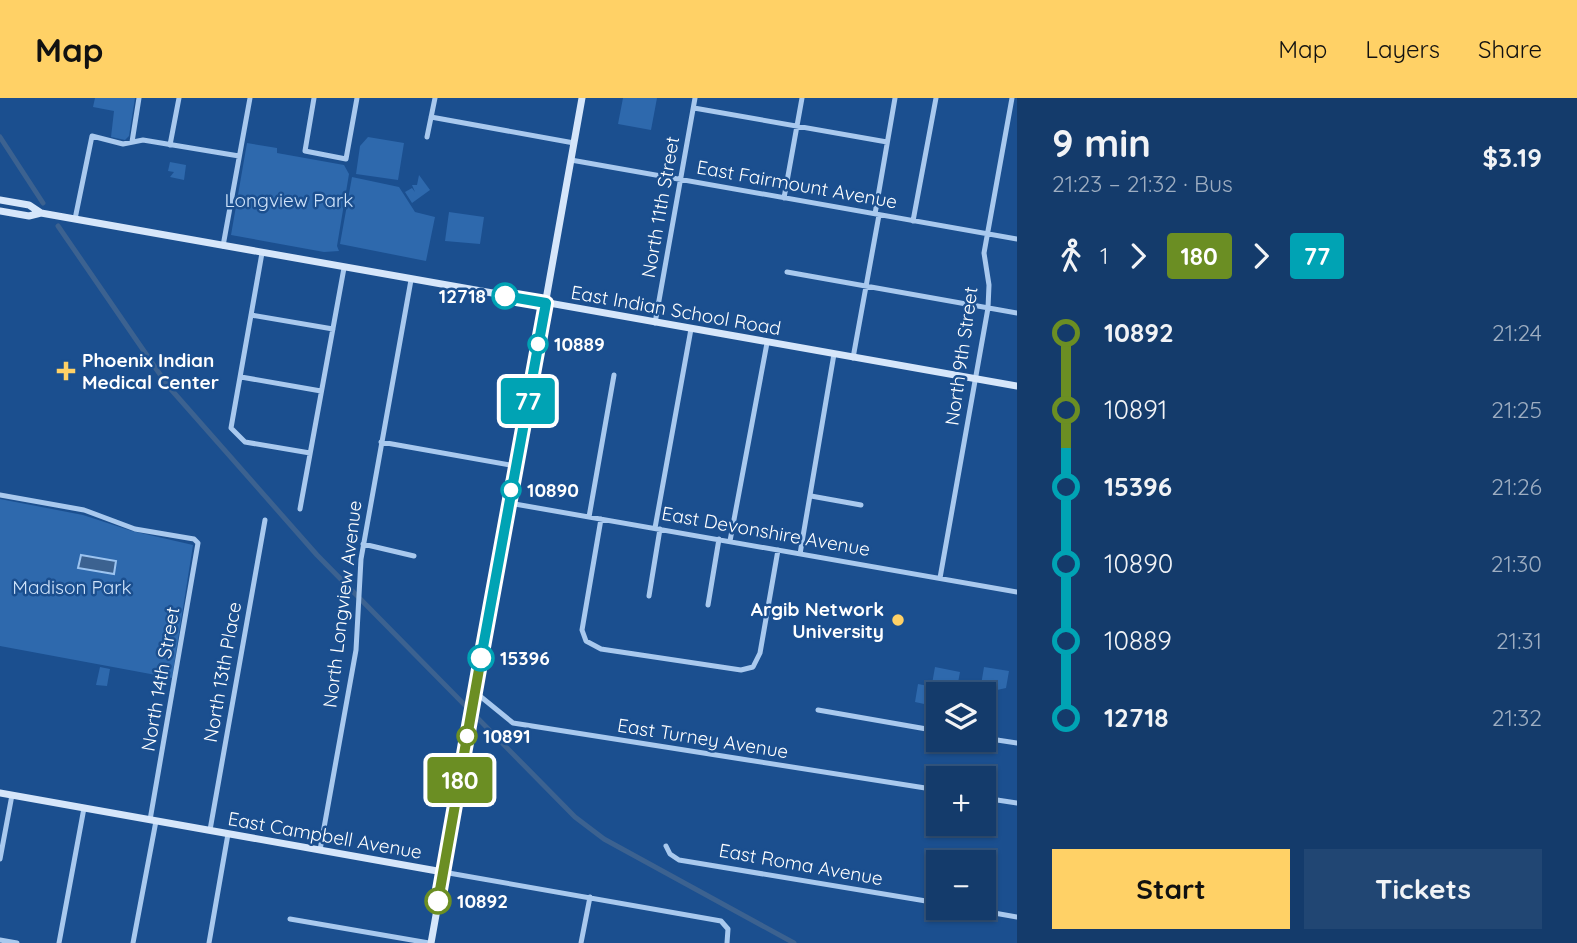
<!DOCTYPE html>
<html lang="en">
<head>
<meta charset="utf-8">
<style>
  body { margin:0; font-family:Quicksand,sans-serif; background:#214673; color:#f1f3f6; height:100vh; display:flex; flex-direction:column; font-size:26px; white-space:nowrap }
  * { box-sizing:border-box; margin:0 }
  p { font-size:23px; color:#9dadc1 }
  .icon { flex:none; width:38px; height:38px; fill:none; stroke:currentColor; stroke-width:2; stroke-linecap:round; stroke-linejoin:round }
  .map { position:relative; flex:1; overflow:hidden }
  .panel { display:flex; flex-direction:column; background:#143b6b; width:560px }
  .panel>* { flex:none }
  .badge { padding:0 14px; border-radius:5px; font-size:24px; line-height:46px }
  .fabs { position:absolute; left:926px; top:584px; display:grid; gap:14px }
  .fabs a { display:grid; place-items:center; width:70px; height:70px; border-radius:0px; background:#143b6b; box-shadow:0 2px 5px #0004,0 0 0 2px #33557e; font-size:35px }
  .map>.badge { position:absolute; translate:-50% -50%; box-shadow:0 0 0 4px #fff }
  .legs { display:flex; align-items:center; gap:10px; height:77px; padding:0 35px; font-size:23px }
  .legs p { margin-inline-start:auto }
  .summary { display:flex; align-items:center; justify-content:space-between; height:119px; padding:0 35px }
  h1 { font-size:38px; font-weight:800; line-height:52px }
  .action { display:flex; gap:14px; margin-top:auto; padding:14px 35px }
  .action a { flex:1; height:80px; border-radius:0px; background:#ffd166; color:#111; font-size:28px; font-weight:800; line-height:80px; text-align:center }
  .action a+a { background:#214673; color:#f1f3f6 }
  ul { padding:0 35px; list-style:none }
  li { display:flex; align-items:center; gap:24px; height:77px; font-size:26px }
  li i { display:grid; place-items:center; width:10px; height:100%; margin:0 9px; background:currentColor }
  li i::after { content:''; width:18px; height:18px; margin:-9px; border:5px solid; border-radius:50%; background:#143b6b }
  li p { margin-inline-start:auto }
  li:first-child i { background:linear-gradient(#0000 50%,currentColor 0) }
  li:last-child i { background:linear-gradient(currentColor 50%,#0000 0) }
  header { display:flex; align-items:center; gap:42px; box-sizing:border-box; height:98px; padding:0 35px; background:#ffd166; color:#111 }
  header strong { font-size:33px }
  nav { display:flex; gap:38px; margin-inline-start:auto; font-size:24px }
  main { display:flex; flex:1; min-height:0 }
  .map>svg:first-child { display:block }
  .green { fill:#2e69ad }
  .water { fill:#3c6290; stroke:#9cc4f0; stroke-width:2 }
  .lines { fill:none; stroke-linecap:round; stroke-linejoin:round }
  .canal { stroke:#3c6290; stroke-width:5 }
  .street { stroke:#a9c9ee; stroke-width:5 }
  .secondary { stroke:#d6e6fa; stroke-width:7 }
  .line-1-casing { stroke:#fff; stroke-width:16 }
  .line-2-casing { stroke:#fff; stroke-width:16 }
  .line-1 { stroke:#6b8e23; stroke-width:10 }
  .line-2 { stroke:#00a3b4; stroke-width:10 }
  .stop-2-dot { fill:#fff; stroke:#00a3b4; stroke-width:3.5 }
  .poi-dot { fill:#ffd166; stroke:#1b4f8f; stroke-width:2.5 }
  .stop-1-dot { fill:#fff; stroke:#6b8e23; stroke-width:3.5 }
  .labels { text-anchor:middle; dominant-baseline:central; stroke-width:5; stroke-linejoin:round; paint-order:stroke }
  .street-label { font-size:19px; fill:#fff; stroke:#1b4f8f }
  .park-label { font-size:19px; fill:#cfe3fa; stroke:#1b4f8f }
  .stop-label { font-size:19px; font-weight:bold; fill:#fff; stroke:#1b4f8f; text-anchor:start }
  .poi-label { font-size:19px; font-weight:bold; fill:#fff; stroke:#1b4f8f; text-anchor:start }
</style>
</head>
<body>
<header>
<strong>Map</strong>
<nav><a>Map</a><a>Layers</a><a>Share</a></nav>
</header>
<main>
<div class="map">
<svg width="1017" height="845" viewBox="0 0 1017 845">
  <rect width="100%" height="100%" fill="#1b4f8f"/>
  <!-- green -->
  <path class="green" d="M95 0H135L129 38 125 42 111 39 114 13 93 9Z
    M623 0H657L651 32 618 26Z
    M368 39 404 45 398 82 356 76 360 48Z
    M247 45 277 50V55L344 67 349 76 337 148 339 153 324 154 231 137Z
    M170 64 186 67 184 82 170 79 174 74 168 73Z
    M419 77 430 92 412 105 405 94 412 90 415 94 412 87H417Z
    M352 79 399 89 415 114 435 119 426 163 340 146Z
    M449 114 484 119 480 146 445 143Z
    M0 401 83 417 132 433 193 447 172 580 0 548Z
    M100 569 110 571 107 588 96 587Z
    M935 569 960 574 957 590 932 586Z
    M984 569 1009 573 1006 590 997 592 996 596 980 593Z
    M918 586 955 593 954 597H938V609L915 604Z"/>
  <!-- water -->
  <path class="water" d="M81 457 116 463 114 476 78 470Z"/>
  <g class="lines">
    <!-- canal -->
    <path class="canal" d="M0 39 43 105
      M58 128 168 288 317 457 575 719 604 741 794 845"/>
    <!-- street -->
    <path class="street" d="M314 0 305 53 346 61 357 0
      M694 10 887 44
      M431 19 574 45
      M427 39 435 0
      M132 44 139 0
      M170 47 179 0
      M571 62 1017 141
      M784 100 802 0
      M875 116 895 0
      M75 121 92 38 123 46 143 42 239 58
      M913 123 936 0
      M223 148 250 0
      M262 155 231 330 245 344 310 355
      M787 174 1017 215
      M251 217 333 231
      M655 225 695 0
      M853 260 879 117
      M241 279 321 293
      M381 344 516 368
      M0 397 84 412 135 431 194 441 198 445 150 722
      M811 398 861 407
      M509 405 1017 494
      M300 411 344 170
      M589 419 614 277
      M601 421 582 532 586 543 601 551 741 572 753 569 760 555 778 452
      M655 430 691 231
      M730 443 767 245
      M363 446 414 458
      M800 456 834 256
      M940 480 988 210 989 187 984 155 1012 0
      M649 498 660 431
      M708 507 719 441
      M475 594 513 625 938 692
      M818 612 938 633
      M984 640 1017 645
      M984 700 1017 705
      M210 732 265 422
      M666 748 670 756 679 762 938 805
      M320 752 356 552 361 461 411 182
      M0 761 12 697
      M443 774 721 823 728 831 727 845
      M966 810 1017 819
      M290 821 429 845
      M0 842 17 845
      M59 845 84 710
      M133 845 156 723
      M209 845 228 736
      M581 845 590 799"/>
    <!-- secondary -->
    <path class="secondary" d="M0 102 29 107 41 115
      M0 113 29 118 41 115 1017 288
      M0 695 443 774
      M431 845 582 0"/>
  </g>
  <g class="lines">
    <defs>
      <path id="line-1" d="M438 803 481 560"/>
      <path id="line-2" d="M481 560 546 205 505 198"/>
    </defs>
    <!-- line-1 casing -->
    <use href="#line-1" class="line-1-casing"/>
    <!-- line-2 casing -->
    <use href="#line-2" class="line-2-casing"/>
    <!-- line-1 -->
    <use href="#line-1" class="line-1"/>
    <!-- line-2 -->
    <use href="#line-2" class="line-2"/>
  </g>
  <!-- markers -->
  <g class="stop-2-dot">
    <circle cx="505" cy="198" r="12"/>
    <circle cx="538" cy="246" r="9"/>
    <circle cx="511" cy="392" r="9"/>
    <circle cx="481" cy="560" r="12"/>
  </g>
  <g class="poi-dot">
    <path d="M62.5 262.5h7v7h7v7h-7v7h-7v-7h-7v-7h7z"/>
    <circle cx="898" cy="522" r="7"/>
  </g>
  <g class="stop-1-dot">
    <circle cx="467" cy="638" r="9"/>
    <circle cx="438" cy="803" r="12"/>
  </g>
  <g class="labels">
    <!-- street labels -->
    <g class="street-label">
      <text transform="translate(797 86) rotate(10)">East Fairmount Avenue</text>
      <text transform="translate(660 109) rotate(-80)">North 11th Street</text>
      <text transform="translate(676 212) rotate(10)">East Indian School Road</text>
      <text transform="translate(961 258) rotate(-82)">North 9th Street</text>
      <text transform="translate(766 433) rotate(10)">East Devonshire Avenue</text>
      <text transform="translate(342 506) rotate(-83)">North Longview Avenue</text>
      <text transform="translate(222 574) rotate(-80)">North 13th Place</text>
      <text transform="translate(160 581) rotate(-80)">North 14th Street</text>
      <text transform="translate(703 640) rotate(9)">East Turney Avenue</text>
      <text transform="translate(325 737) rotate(10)">East Campbell Avenue</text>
      <text transform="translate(801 766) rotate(10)">East Roma Avenue</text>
    </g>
    <!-- park labels -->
    <g class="park-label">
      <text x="289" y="102">Longview Park</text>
      <text x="72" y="489">Madison Park</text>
    </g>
    <!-- stop labels -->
    <g class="stop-label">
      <text x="486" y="198" text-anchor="end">12718</text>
      <text x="554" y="246">10889</text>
      <text x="527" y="392">10890</text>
      <text x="500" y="560">15396</text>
      <text x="483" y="638">10891</text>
      <text x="457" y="803">10892</text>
    </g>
    <!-- poi labels -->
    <g class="poi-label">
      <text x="82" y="262">Phoenix Indian<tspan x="82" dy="22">Medical Center</tspan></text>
      <text x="884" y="511" text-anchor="end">Argib Network<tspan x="884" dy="22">University</tspan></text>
    </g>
  </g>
</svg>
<div class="fabs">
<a><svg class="icon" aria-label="layers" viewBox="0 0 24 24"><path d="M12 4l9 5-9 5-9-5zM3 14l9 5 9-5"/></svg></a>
<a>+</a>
<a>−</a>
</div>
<b class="badge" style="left:460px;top:682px;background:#6b8e23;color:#fff">180</b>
<b class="badge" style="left:528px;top:303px;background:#00a3b4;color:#fff">77</b>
</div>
<section class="panel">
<div class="summary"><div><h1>9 min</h1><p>21:23 – 21:32 · Bus</p></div><b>$3.19</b></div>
<div class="legs"><svg class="icon" aria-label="walk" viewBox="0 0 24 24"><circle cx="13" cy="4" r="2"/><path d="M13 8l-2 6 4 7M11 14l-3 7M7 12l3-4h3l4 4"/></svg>1<svg class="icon" aria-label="forward" viewBox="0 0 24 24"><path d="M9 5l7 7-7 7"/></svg><b class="badge" style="background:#6b8e23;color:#fff">180</b><svg class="icon" aria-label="forward" viewBox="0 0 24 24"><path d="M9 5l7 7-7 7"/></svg><b class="badge" style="background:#00a3b4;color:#fff">77</b></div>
<ul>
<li><i style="color:#6b8e23"></i><b>10892</b><p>21:24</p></li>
<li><i style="color:#6b8e23"></i><span>10891</span><p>21:25</p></li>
<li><i style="color:#00a3b4"></i><b>15396</b><p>21:26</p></li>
<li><i style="color:#00a3b4"></i><span>10890</span><p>21:30</p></li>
<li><i style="color:#00a3b4"></i><span>10889</span><p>21:31</p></li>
<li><i style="color:#00a3b4"></i><b>12718</b><p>21:32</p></li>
</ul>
<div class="action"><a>Start</a><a>Tickets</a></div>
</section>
</main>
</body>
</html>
